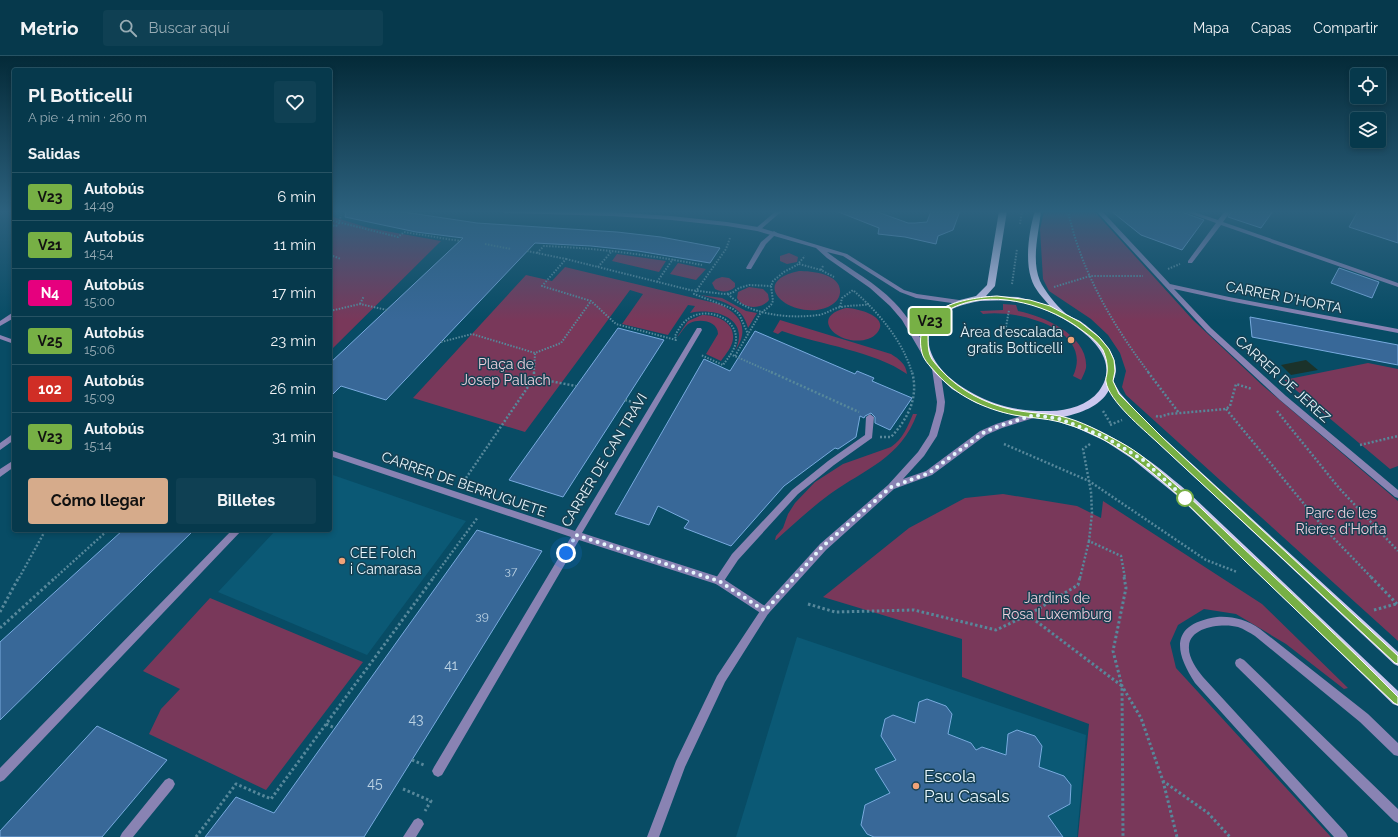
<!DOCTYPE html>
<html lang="es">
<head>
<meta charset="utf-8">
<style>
  body { margin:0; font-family:Raleway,sans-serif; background:#0f4053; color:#f1f3f6; height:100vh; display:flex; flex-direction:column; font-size:15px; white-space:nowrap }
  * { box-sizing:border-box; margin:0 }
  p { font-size:13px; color:#98acb5 }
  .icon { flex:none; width:22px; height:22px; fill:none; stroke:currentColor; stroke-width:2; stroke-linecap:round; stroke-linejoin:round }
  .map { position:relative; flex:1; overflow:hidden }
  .details { position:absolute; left:12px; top:12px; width:320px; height:464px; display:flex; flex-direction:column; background:#06394c; border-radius:4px; box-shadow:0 2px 6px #0003,0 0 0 1px #275364 }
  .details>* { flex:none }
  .badge { padding:0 8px; border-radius:3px; font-size:14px; line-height:26px }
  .buttons { position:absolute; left:1350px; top:12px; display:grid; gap:8px }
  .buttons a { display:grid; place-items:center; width:36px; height:36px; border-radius:4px; background:#06394c; box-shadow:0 2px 6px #0003,0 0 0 1px #275364; font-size:20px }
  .you { position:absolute; width:20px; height:20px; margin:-10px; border:3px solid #fff; border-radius:50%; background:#1a73e8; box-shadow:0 0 0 6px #1a73e833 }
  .map>.badge { position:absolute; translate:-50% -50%; box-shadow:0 0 0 2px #fff }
  h2 { padding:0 16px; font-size:15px; line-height:36px }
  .round { display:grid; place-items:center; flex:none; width:42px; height:42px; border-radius:4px; background:#0f4053 }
  .head { display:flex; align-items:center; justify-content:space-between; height:68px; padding:0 16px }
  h1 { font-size:19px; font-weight:700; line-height:30px }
  .primary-button { display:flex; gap:8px; margin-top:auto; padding:8px 16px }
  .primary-button a { flex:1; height:46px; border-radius:4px; background:#d6ab8b; color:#111; font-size:16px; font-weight:700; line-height:46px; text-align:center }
  .primary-button a+a { background:#0f4053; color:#f1f3f6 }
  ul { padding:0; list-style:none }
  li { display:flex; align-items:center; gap:12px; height:48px; padding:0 16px; border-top:1px solid #275364 }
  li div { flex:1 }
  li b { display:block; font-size:15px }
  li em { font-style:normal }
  li .badge { min-width:44px; font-weight:700; text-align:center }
  header { display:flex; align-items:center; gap:24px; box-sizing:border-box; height:56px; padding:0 20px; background:#06394c; border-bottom:1px solid #275364 }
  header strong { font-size:19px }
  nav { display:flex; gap:22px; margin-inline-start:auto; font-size:14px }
  .search { width:280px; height:36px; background:#0f4053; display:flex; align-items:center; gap:10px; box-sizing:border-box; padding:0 14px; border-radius:4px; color:#98acb5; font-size:15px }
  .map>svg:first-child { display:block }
  .built { fill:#0b5975 }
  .green { fill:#79385a }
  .water { fill:#1b322a }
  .building { fill:#386898; stroke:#78aade }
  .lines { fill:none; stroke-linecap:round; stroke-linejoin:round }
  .path-far2 { stroke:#57889b; stroke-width:2; stroke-dasharray:1.5 1.5; stroke-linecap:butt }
  .path-far1 { stroke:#57889b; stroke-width:2.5; stroke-dasharray:2 2; stroke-linecap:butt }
  .path { stroke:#57889b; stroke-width:3; stroke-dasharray:2.5 2.5; stroke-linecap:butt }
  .service { fill:#8983b3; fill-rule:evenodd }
  .pedestrian { fill:#8983b3; fill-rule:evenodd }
  .minor { fill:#8983b3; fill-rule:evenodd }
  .tertiary { fill:#8983b3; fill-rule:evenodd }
  .primary { fill:#ccc8ef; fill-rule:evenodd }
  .line { fill:#77b045; stroke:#fff }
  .walk { stroke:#e8f7fe; stroke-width:4; stroke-dasharray:0 7.2 }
  .poi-dot { fill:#f0a378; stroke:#164052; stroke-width:1.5 }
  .stop-dot { fill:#fff; stroke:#77b045; stroke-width:2 }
  .labels { text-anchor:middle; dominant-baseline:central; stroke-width:3; stroke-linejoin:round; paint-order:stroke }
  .number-label { font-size:12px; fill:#bcd3e4 }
  .street-label { font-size:14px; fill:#e8f7fe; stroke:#164052 }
  .poi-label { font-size:14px; fill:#e8f7fe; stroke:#164052; text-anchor:end }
  .park-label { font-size:14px; fill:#eecfdd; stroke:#164052 }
  .near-number-label { font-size:14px; fill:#bcd3e4 }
  .near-poi-label { font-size:17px; fill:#e8f7fe; stroke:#164052; text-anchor:start }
</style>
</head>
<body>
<header>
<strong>Metrio</strong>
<div class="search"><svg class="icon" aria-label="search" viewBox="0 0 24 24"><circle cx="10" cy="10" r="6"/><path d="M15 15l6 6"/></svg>Buscar aquí</div>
<nav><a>Mapa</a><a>Capas</a><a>Compartir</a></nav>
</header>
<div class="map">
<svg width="1398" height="781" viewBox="0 0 1398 781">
  <rect width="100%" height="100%" fill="#084c65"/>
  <!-- built -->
  <path class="built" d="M330 418 466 465 367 599 218 536 276 474H330Z
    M797 581 1086 679 1077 781H736Z"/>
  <!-- green -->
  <path class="green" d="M1044 155H1094L1193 264 1262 329 1398 445V585L1126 339 1122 331 1126 315 1120 297 1108 279 1091 263 1049 235 1043 223 1040 173Z
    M330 160 369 172 441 185 330 295Z
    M789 197 798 201 797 206 787 208 780 205V200Z
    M617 198 666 205 659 216 612 205Z
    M678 207 706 213 696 224 670 218Z
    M565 211 719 248C741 258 750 273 735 295 751 263 716 251 690 257L695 250 688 249 668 279 622 268 643 238 630 234 525 376 413 342 526 219 552 225Z
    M799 215C812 215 842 218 840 237 839 244 834 248 828 251 792 266 745 226 799 215Z
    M722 221 729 222 735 227V231C730 236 722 237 715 233L712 227 716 223Z
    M749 231 763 233 768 238 769 244C761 254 743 253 737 242L738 236Z
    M700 239 722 242 746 255 757 257 748 272C743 249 719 244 700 239Z
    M1003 248 1016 249 1018 255C1044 260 1089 280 1086 312 1085 316 1083 320 1081 324L1073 320C1095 273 1017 253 983 258L980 255 1003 254Z
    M846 252C856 252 891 260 877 277 866 290 838 285 830 272 823 260 837 254 846 252Z
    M702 259C715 259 735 265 733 283 732 291 726 298 721 305L706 298 718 278C718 265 700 262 690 267 684 270 681 278 677 281L688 265Z
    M780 264 891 298C899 303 906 308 907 318 874 295 821 289 782 275L778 278 773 276Z
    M1368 307 1398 313V410L1390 413 1284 324Z
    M913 358H917C901 402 865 413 830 438 811 452 794 468 776 484H775L776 480 783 472 788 458 795 447 815 426 843 408 891 391C903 383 908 370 913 358Z
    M1003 438 1077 450 1101 462 1103 445 1262 548 1348 632 1344 633 1286 588 1236 558 1204 553 1178 569 1170 587 1176 612 1331 781H1078L1089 668 962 621V583L823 541 909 472 965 442Z
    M210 542 363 606 266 734 149 678 161 653 180 633 143 615Z"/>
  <!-- water -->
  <path class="water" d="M1306 304 1318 314 1291 319 1281 309Z"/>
  <!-- building -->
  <path class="building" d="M346 155H397L477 167 617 176 661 181 720 192 710 207 638 195 591 190 535 187 386 344 341 330 330 341V307L463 182 416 176 345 161Z
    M836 155H875L908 167H915L927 166 931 155H960L953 174 938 180 936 188 905 181 878 178 879 172Z
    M1111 155H1182V156L1204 164 1182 194 1141 179Z
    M1232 155H1273L1261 172 1228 161Z
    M1358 155H1398V187L1349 171Z
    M1339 212 1379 226 1372 242 1331 227Z
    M1250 261 1398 289V309L1252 281Z
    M618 272 664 284 563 441 509 424Z
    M755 275 855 318 857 315 874 322 872 325 912 342 890 374 875 367V361L871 357 865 360 864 362 860 360 856 381 838 393 835 392 784 430 731 490 684 472 689 465 658 450 649 469 615 458 704 303 730 315Z
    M123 474H194L0 664V586Z
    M477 474 542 495 364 781H205L236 741 274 757Z
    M927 643 946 650 952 658 948 678 971 687 976 694 982 691 1006 699 1008 678 1017 674 1035 680 1042 690 1039 711 1064 720 1071 729 1070 748 1048 760 1063 781H874L867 778 861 769 865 749 890 737 875 713 896 704 881 680 885 663 893 659 915 667 919 646Z
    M97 670 167 704 102 781H0V775Z"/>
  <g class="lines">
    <!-- path-far2 -->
    <path class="path-far2" d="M1068 155C1081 215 1112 268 1149 317
      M330 164 398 181 404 176 460 185
      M1020 168 1022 155
      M330 169 336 170 339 167 341 159
      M730 182 726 193 694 238 733 253 739 258 748 278
      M485 188 511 193
      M527 195 566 203 542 230 591 245 616 268 676 284 675 280C678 274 682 267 688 263 705 250 738 261 736 285 735 294 728 302 723 309L701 299
      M537 197 544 190C597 192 650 199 702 209
      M330 199 341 203
      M566 203 690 234 724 238 732 237 739 232 749 229 771 230
      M799 208 821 214
      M823 210 821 214 834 221
      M598 211 612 195
      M1168 213 1180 208
      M657 226 673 203
      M1012 228 1017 193
      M1054 231 1090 220H1143
      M854 235C879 257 903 285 912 317
      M728 238C748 259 790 263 818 259 827 258 833 252 841 251 851 249 860 250 869 248
      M330 248 333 254
      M360 248 364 240
      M840 251 842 242 853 234
      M330 255 360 248 387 254
      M1005 277 1009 254
      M441 286 472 278 535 297 561 287 591 245
      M730 298 773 317
      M735 300 760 258 771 249 773 245 771 230 773 225 784 216 797 209 805 200
      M534 317 535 297"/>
    <!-- path-far1 -->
    <path class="path-far1" d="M534 316V322L576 330
      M771 316 859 356
      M1148 316 1179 357
      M625 344 637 347
      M1226 353 1323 471 1372 522
      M1103 355 1111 368
      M1277 355 1339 432 1398 495
      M1156 360 1159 361 1169 358 1226 353 1230 350 1236 328 1252 333
      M1110 369 1122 364
      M880 381H891C908 363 919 341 912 316
      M1004 388 1089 425 1206 504 1237 516
      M1090 388 1083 393 1091 436 1092 457 1089 485 1121 500 1125 522
      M1360 389 1398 380
      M466 422 534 322
      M19 522 45 475 48 474
      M55 522 108 474
      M433 522 478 461
      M1080 522 1089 485"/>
    <!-- path -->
    <path class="path" d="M1124 521 1126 532 1113 595 1122 630 1141 662 1163 725 1208 757 1230 781
      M1371 521 1398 549
      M808 548 835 556 914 554 996 574 1028 559 1078 529 1080 521
      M1374 554 1396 548
      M0 556 19 521
      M1028 559 1122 630 1123 781
      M0 572 56 521
      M326 668 335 672
      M412 704 424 709
      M1163 725 1177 781
      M403 733 431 745 425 755
      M196 781 236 728 271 743 434 521"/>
    <!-- service -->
    <path class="service" d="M776 155H782L760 174H756V172Z
      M774 175 777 177 766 188 751 213H747L746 212 761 186Z
      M1217 561C1233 560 1247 564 1260 573L1368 658 1398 687V700L1394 699 1360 666 1255 580C1250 577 1244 573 1238 571 1224 567 1190 570 1189 590 1188 601 1196 612 1203 621L1346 777 1348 781H1334L1195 627C1174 595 1170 568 1217 561Z
      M1240 602 1244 604 1398 753V767L1394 765 1236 610 1235 607 1236 604Z
      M169 722 173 724 175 728 173 732 133 781H120L122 777 165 724Z"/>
    <!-- pedestrian -->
    <path class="pedestrian" d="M870 358 874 361 872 382 834 409 798 438 738 504 722 528 719 529 716 528 714 525 732 498 792 434 828 405 865 379 866 361Z"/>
    <!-- minor -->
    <path class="minor" d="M1096 155H1102L1170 228 1229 241 1398 273V277L1229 245 1174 233 1211 272 1286 340 1398 434V442L1395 441 1280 344 1207 276Z
      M1183 155H1191L1218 164 1225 155H1231L1223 166 1398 227V231L1221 169 1192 207H1188V205L1216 167Z
      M12 257H14V262L0 270V265Z
      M697 272H701L702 274 582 477 722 522 768 552 770 555 768 558 765 559 762 558 716 528 579 484 442 719 438 721 434 719 432 715 434 711 571 481 330 400V394L575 475Z
      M0 279 14 284V288L0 283Z
      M14 377V384L0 394V387Z
      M14 404V411L0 421V413Z
      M232 474H242L4 724 0 726V712Z
      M418 762 422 764 424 768 416 781H403L414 764Z"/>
    <!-- tertiary -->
    <path class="tertiary" d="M501 155 612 156 671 160 727 166 758 171 847 198 904 234 917 238 959 244 962 246 959 248 916 242 900 236 843 200 827 196C849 213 875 226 894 246 909 261 919 280 930 298L926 300H923L902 264 890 250 870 232 827 202 816 192 757 175 727 170 671 164 612 160 504 157Z
      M933 311H939L940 313 945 346 944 355 937 380 924 400 903 423 926 415 980 375 996 368 1034 356 1038 359 1037 361 1002 372 986 379 932 419 894 433 826 494 768 558 725 626 685 711 659 781H647L676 705 717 620 762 552 820 488 888 429 918 396 929 379 936 355 937 346 932 313Z"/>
    <!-- primary -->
    <path class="primary" d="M999 155H1007L995 230 986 240 1018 241 1050 250C1043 242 1034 233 1031 222 1025 203 1029 174 1035 155H1041C1039 176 1031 204 1040 225 1044 234 1057 250 1064 256 1068 260 1075 262 1080 265 1097 277 1125 301 1113 325L1120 337 1145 365 1398 596V610L1394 608 1139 369 1113 341 1109 334C1100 351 1080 357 1063 361 1112 375 1150 403 1188 436L1398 635V650L1393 648 1180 442 1131 402 1105 385 1077 372 1047 362 1023 361 1001 356 976 347 952 333 934 316 925 304 920 290 922 273 927 264 939 253 960 244 976 240 987 229ZM980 245C995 244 1011 244 1026 247 1058 256 1130 293 1099 335 1088 349 1068 355 1050 355 1024 356 998 351 974 338 918 309 907 257 980 245Z"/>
  </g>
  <!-- sky -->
  <linearGradient id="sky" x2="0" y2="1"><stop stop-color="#042a38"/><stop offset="0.59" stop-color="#2c617e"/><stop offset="1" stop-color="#2c617e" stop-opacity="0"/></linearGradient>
  <rect width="1398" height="264" fill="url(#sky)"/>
  <!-- line -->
  <path class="line" d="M997 240 1030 244 1050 250 1080 266 1099 281 1109 293 1114 304 1115 315 1113 325 1119 338 1163 382 1398 600V608L1395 607 1157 386C1143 373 1109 345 1106 326 1105 324 1107 319 1107 317 1108 309 1106 301 1103 294 1098 286 1090 280 1083 275 1051 250 998 234 959 249 946 254 929 264 928 280 928 286 928 294 930 299 932 305 937 309 941 314 960 335 986 348 1014 354 1029 357 1045 357 1060 360 1082 365 1101 376 1120 386 1139 396 1153 409 1169 423 1189 440 1208 459 1227 477 1285 531 1344 586 1398 641V649L1394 647C1344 600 1294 552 1244 504 1190 452 1136 387 1060 366 1045 362 1029 362 1014 359 985 353 957 340 937 318 932 312 924 305 922 297 911 251 964 242 997 240Z"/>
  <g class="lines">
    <!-- walk -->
    <path class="walk" d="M566 497 576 479 719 525 765 555 822 491 891 431 929 417 983 377 999 370 1034 359 1060 363 1105 381 1143 404 1186 443 1185 442"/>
  </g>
  <!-- markers -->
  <g class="poi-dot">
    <circle cx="1071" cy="284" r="4"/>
    <circle cx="342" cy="505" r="4"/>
    <circle cx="916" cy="730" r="4"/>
  </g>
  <circle class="stop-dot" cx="1185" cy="442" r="8"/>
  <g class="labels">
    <!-- number labels -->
    <g class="number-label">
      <text x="511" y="515">37</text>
      <text x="482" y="560">39</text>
    </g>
    <!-- street labels -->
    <g class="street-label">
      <text transform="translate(1284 241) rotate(11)">CARRER D'HORTA</text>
      <text transform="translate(1283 323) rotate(42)">CARRER DE JEREZ</text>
      <text transform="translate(604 404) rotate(-59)">CARRER DE CAN TRAVI</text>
      <text transform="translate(464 428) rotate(19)">CARRER DE BERRUGUETE</text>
    </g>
    <!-- poi labels -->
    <g class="poi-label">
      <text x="1063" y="276">Àrea d'escalada<tspan x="1063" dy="16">gratis Botticelli</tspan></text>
      <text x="350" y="497" text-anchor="start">CEE Folch<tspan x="350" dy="16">i Camarasa</tspan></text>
    </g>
    <!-- park labels -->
    <g class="park-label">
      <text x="506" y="308">Plaça de<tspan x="506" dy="16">Josep Pallach</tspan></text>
      <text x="1341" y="457">Parc de les<tspan x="1341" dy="16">Rieres d'Horta</tspan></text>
      <text x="1057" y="542">Jardins de<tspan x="1057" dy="16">Rosa Luxemburg</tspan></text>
    </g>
    <!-- near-number labels -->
    <g class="near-number-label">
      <text x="451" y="609">41</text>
      <text x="416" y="663">43</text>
      <text x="375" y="727">45</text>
    </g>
    <!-- near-poi labels -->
    <g class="near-poi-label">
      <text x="924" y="720">Escola<tspan x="924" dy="20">Pau Casals</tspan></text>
    </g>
  </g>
</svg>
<div class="buttons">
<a><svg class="icon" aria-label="locate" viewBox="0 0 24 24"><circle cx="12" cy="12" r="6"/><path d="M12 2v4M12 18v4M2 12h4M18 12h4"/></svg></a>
<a><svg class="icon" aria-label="layers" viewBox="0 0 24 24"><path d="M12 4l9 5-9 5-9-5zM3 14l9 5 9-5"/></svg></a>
</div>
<div class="you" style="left:566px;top:497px"></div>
<b class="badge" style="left:930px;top:265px;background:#77b045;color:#111">V23</b>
<section class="details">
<div class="head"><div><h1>Pl Botticelli</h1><p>A pie · 4 min · 260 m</p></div><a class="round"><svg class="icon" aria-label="heart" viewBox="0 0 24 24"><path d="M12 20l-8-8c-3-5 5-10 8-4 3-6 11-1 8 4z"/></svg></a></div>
<h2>Salidas</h2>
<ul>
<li><span class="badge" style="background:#77b045;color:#111">V23</span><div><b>Autobús</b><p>14:49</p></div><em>6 min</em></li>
<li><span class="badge" style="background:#77b045;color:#111">V21</span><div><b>Autobús</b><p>14:54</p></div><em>11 min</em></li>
<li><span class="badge" style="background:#e6007e;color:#fff">N4</span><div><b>Autobús</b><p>15:00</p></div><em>17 min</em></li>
<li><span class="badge" style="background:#77b045;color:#111">V25</span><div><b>Autobús</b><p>15:06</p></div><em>23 min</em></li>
<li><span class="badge" style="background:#d02e26;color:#fff">102</span><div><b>Autobús</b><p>15:09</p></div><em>26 min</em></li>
<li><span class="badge" style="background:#77b045;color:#111">V23</span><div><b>Autobús</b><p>15:14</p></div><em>31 min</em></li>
</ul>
<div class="primary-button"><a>Cómo llegar</a><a>Billetes</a></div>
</section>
</div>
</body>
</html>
